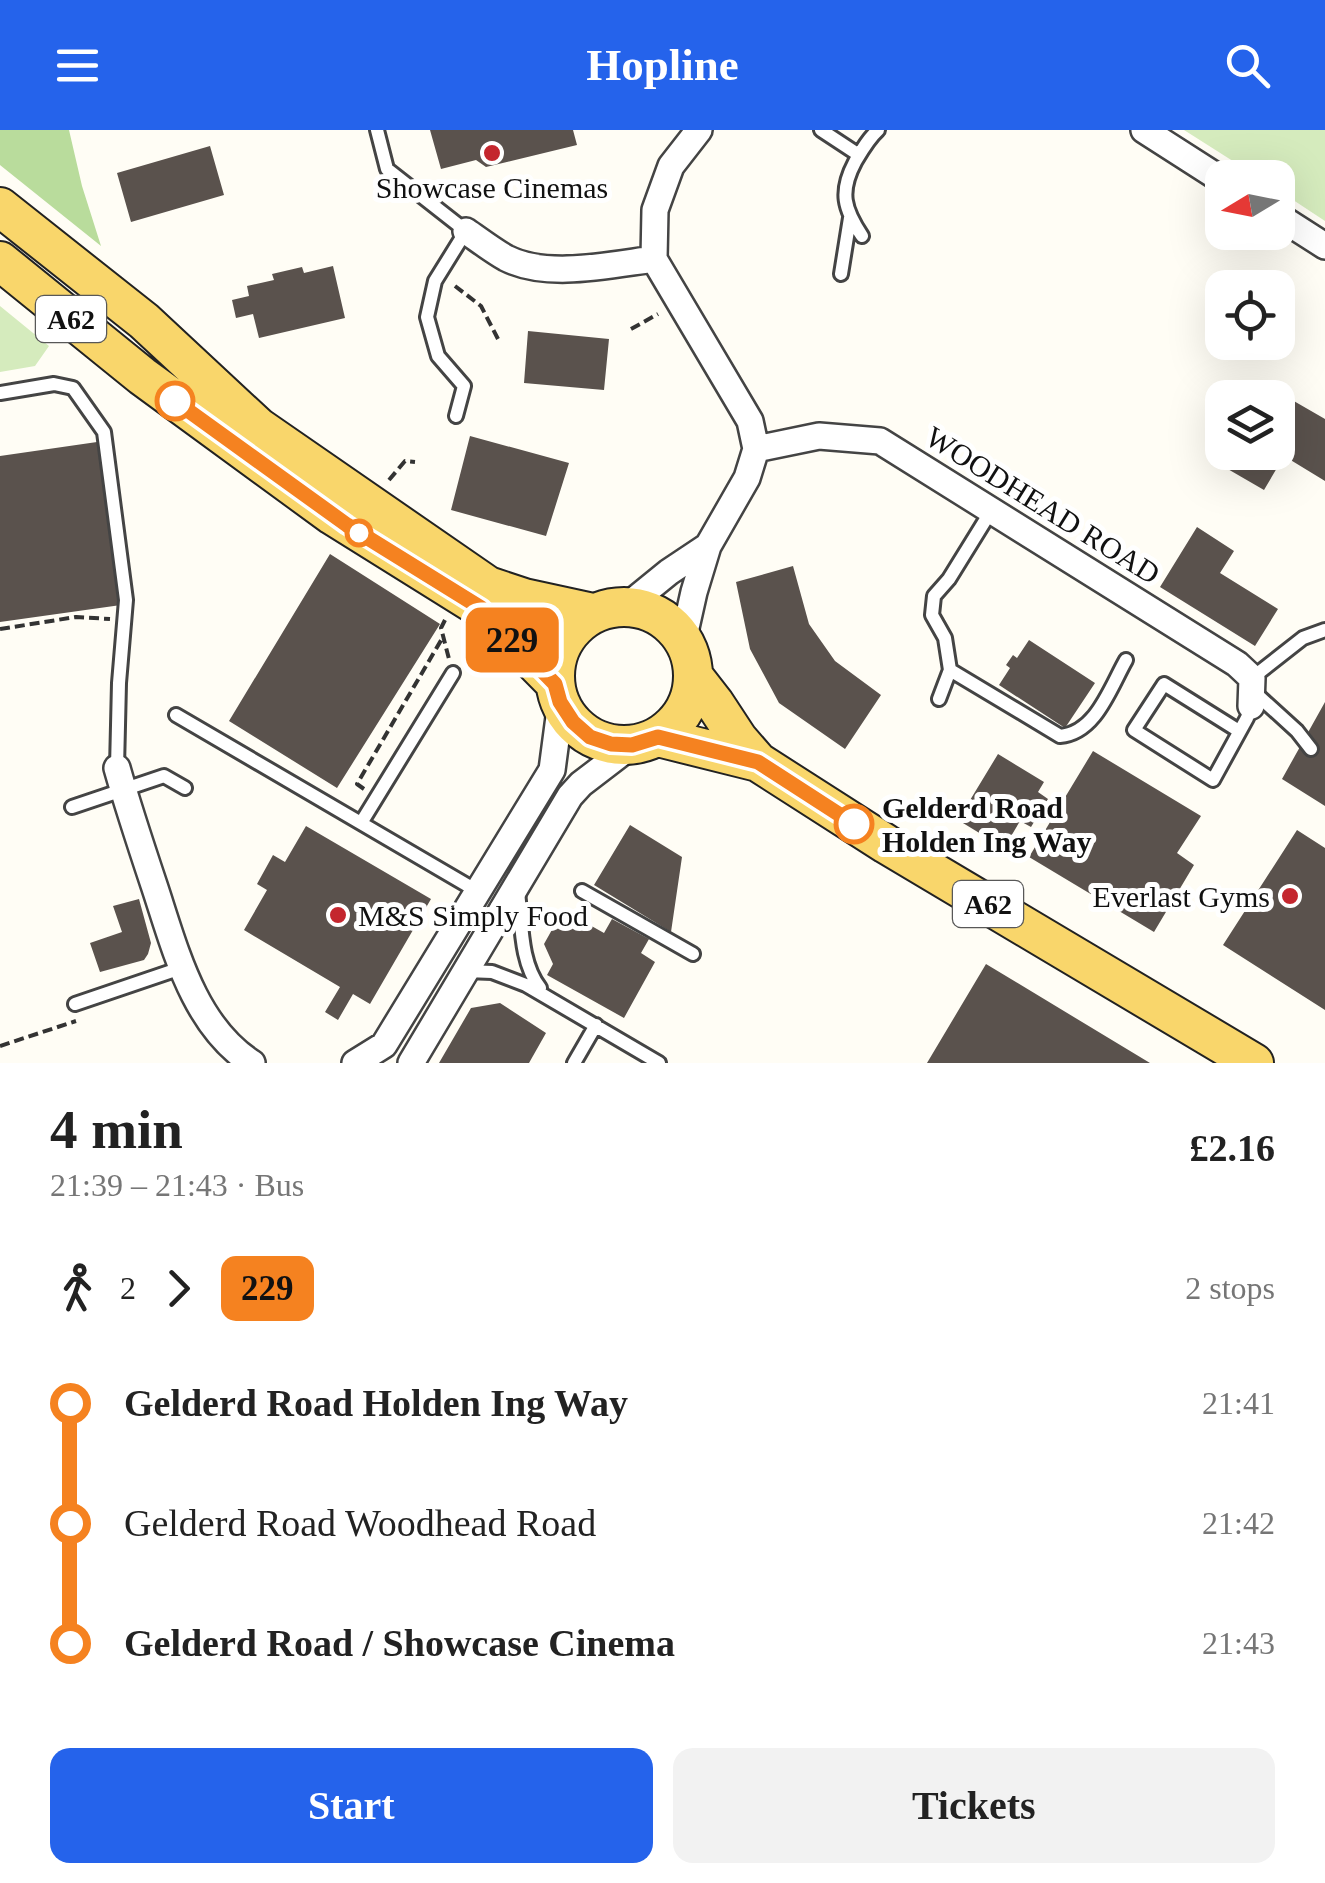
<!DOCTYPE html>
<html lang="en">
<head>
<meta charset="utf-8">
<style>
  body { margin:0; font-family:Georgia,serif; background:#f2f2f2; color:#222; height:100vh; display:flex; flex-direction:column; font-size:38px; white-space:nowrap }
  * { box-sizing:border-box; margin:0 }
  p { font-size:32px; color:#767676 }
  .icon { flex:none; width:55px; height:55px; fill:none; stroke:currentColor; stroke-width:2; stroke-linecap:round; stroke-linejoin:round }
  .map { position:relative; height:933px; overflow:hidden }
  .sheet { display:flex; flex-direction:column; background:#fff; flex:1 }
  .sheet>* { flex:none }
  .badge { padding:0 20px; border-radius:15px; font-size:35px; line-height:65px }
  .needle { width:65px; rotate:260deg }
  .fabs { position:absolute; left:1205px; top:30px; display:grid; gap:20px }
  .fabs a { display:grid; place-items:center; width:90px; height:90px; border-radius:20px; background:#fff; box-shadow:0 10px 40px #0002; font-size:50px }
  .map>.badge { position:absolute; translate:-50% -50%; box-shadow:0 0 0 5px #fff }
  .legs { display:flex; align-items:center; gap:15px; height:110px; padding:0 50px; font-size:32px }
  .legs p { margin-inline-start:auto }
  .head { display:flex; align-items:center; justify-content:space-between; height:170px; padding:0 50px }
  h1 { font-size:55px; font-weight:700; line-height:75px }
  .action { display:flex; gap:20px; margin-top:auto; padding:20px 50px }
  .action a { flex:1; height:115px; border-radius:20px; background:#2563eb; color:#fff; font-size:40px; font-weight:700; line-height:115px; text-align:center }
  .action a+a { background:#f2f2f2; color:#222 }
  ul { padding:0 50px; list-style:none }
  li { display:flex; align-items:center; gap:35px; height:120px; font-size:38px }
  li i { display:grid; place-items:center; width:15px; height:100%; margin:0 12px; background:currentColor }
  li i::after { content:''; width:25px; height:25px; margin:-12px; border:8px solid; border-radius:50%; background:#fff }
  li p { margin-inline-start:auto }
  li:first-child i { background:linear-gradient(#0000 50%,currentColor 0) }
  li:last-child i { background:linear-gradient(currentColor 50%,#0000 0) }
  header { display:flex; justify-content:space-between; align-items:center; height:130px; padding:0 50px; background:#2563eb; color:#fff; font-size:45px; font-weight:700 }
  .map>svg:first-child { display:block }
  .green { fill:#d5ebbd }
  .forest { fill:#b9dc9c }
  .building { fill:#5a524d }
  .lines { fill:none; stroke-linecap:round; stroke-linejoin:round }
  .service-casing { stroke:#444; stroke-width:18 }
  .minor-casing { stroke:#444; stroke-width:30 }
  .primary-casing { stroke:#222; stroke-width:42 }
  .path { stroke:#333; stroke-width:4; stroke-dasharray:10 5; stroke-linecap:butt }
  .service { stroke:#fff; stroke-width:12 }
  .minor { stroke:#fff; stroke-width:25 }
  .primary { stroke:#f9d66b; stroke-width:38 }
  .line-1-casing { stroke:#fff; stroke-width:22 }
  .line-1 { stroke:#f58220; stroke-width:15 }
  .poi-dot { fill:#c4262e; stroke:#fff; stroke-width:4 }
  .stop-1-dot { fill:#fff; stroke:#f58220; stroke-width:5 }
  .labels { text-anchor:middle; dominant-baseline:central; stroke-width:10; stroke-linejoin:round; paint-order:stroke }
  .shield { fill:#fff; stroke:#585858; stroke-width:2.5 }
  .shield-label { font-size:28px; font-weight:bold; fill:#111 }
  .poi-label { font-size:30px; fill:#111; stroke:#fff }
  .street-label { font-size:30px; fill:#111; stroke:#fff }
  .stop-label { font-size:30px; font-weight:bold; fill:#111; stroke:#fff; text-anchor:start }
</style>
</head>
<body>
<header><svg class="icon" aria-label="menu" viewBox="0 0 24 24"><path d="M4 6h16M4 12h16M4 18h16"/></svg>Hopline<svg class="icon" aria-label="search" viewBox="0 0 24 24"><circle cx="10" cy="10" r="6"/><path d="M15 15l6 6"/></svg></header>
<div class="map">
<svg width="1325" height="933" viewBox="0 0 1325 933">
  <rect width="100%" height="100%" fill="#fffdf5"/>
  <!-- green -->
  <path class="green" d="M1184 0H1325V91L1278 60V48L1258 47Z
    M0 176 49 216 35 236 0 242Z"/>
  <!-- forest -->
  <path class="forest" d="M0 0H69L82 56 101 116 0 35Z"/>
  <!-- building -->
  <path class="building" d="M430 0H573L577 15 486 37 476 30 441 39Z
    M210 16 224 65 131 92 117 43Z
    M333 136 345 188 259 208 253 184 236 188 232 170 249 166 247 156 274 150 272 144 302 137 304 143Z
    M528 201 609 209 604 260 524 253Z
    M1273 259 1325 289V351L1284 326 1264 360 1226 338 1236 322H1278V268H1268Z
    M470 306 569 333 546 406 451 380Z
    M97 312 121 475 0 492V326Z
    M1197 397 1234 421 1220 443 1278 479 1255 516 1160 457Z
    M330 424 440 494 337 658 229 591Z
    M793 436 809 494 835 531 881 565 845 619 779 573 750 519 736 452Z
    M1029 510 1095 553 1065 598 999 555 1010 538 1006 535 1013 525 1017 528Z
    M1325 572V676L1282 649Z
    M1093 621 1201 686 1177 723 1194 735 1154 802 1029 727Z
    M998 624 1044 652 1038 662 1048 669 1031 697 1020 691 1004 718 958 690Z
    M630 695 682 727 671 802 594 755Z
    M306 696 431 769 370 874 353 864 338 890 325 882 340 857 244 800 267 760 257 754 273 725 285 732Z
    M1297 700 1325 718V880L1223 815Z
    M139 769 151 813 148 824 144 830 100 842 90 813 122 802 113 776Z
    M563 780 604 803 612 789 649 809 641 823 655 832 624 888 547 845 553 834 544 814Z
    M986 834 1150 933H927Z
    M500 873 546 903 529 933H439L471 878Z"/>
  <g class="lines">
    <defs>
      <path id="service" d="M377 0 387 39 466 101 435 151 427 187 438 226 464 256 456 286
        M821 0 859 25
        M862 106C844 79 839 62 855 32 862 20 868 9 878 0
        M841 144 850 88
        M0 263 54 254 73 258 104 302 126 470 119 553 117 638
        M950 540 1060 606C1096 603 1110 558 1126 530
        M1252 548 1303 508 1325 500
        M1253 561 1297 601 1311 619
        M939 569 950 540 945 508 932 485 934 466 949 449 991 381
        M176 585 477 761
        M1239 601 1164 554 1134 600 1213 650 1247 588 1251 576
        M72 677 164 646 185 658
        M361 693 453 543
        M582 761 693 824
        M518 762C522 794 520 832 540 858
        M466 841 492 842 526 855 659 933
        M75 874 181 838
        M574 933 596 895"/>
      <path id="minor" d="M1144 0 1222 50
        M1278 86 1325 116
        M466 101C479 110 492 120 506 128 547 149 609 135 654 129
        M756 319 819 306 880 311 1237 534 1252 548 1251 576
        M626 477 669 442 708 416
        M683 511 694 462 708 416 747 348 756 319 750 291 654 129 655 80 671 36 699 0
        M117 638C128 677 141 716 154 755 175 818 193 895 252 933
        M355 933 384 915 552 640 561 572
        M411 933 570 666 581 654 632 615"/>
      <path id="primary" d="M0 77 144 191 258 297 488 456 524 468 593 483
        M0 131 142 246 332 385 481 478 555 553
        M555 546a69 69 0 1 1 138 0a69 69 0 1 1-138 0Z
        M694 547 715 574 738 609 758 632 886 714 1254 933
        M658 607 758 632"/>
    </defs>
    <!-- service casing -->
    <use href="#service" class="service-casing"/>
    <!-- minor casing -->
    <use href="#minor" class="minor-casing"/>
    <!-- primary casing -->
    <use href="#primary" class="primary-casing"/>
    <!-- path -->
    <path class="path" d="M455 156 481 176 498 209
      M631 199 658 184
      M389 350 405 331 415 332
      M445 490 441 498 449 529
      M0 499 76 487 110 489
      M364 659 357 654 443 507
      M0 916 76 891"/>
    <!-- service -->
    <use href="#service" class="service"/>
    <!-- minor -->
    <use href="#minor" class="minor"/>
    <!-- primary -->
    <use href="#primary" class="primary"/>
  </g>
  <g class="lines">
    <defs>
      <path id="line-1" d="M175 271 347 395 481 478 555 554 560 572 573 592 590 607 611 614 632 615 658 607 758 632 854 694"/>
    </defs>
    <!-- line-1 casing -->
    <use href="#line-1" class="line-1-casing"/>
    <!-- line-1 -->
    <use href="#line-1" class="line-1"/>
  </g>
  <!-- markers -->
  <g class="poi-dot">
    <circle cx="492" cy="23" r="10"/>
    <circle cx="1290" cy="766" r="10"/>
    <circle cx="338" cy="785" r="10"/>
  </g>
  <g class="stop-1-dot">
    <circle cx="175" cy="271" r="18"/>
    <circle cx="359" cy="403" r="12"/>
    <circle cx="854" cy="694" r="18"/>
  </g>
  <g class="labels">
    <!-- shield labels -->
    <g class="shield">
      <rect x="36" y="166" width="70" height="46" rx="8"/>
      <rect x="953" y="751" width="70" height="46" rx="8"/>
    </g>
    <g class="shield-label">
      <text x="71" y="189">A62</text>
      <text x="988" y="774">A62</text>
    </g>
    <!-- poi labels -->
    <g class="poi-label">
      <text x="492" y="57">Showcase Cinemas</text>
      <text x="1270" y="766" text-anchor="end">Everlast Gyms</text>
      <text x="358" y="785" text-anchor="start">M&amp;S Simply Food</text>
    </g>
    <!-- street labels -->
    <g class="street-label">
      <text transform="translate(1043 375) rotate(32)">WOODHEAD ROAD</text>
    </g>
    <!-- stop labels -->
    <g class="stop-label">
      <text x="882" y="677">Gelderd Road<tspan x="882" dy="34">Holden Ing Way</tspan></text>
    </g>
  </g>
</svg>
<div class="fabs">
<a><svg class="needle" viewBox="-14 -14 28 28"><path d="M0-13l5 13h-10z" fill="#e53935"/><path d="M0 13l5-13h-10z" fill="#767676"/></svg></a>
<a><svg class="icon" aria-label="locate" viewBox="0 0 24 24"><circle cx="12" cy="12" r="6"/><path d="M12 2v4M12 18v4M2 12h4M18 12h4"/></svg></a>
<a><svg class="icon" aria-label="layers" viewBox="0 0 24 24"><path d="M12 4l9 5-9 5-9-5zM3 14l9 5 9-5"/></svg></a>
</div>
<b class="badge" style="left:512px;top:510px;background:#f58220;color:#111">229</b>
</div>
<section class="sheet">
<div class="head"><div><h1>4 min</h1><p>21:39 – 21:43 · Bus</p></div><b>£2.16</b></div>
<div class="legs"><svg class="icon" aria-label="walk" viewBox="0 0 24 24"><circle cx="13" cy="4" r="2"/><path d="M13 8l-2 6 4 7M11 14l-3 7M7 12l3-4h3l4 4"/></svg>2<svg class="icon" aria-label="forward" viewBox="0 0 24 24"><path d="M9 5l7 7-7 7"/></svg><b class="badge" style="background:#f58220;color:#111">229</b><p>2 stops</p></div>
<ul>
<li><i style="color:#f58220"></i><b>Gelderd Road Holden Ing Way</b><p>21:41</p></li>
<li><i style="color:#f58220"></i><span>Gelderd Road Woodhead Road</span><p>21:42</p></li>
<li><i style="color:#f58220"></i><b>Gelderd Road / Showcase Cinema</b><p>21:43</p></li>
</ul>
<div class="action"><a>Start</a><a>Tickets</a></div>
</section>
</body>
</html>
